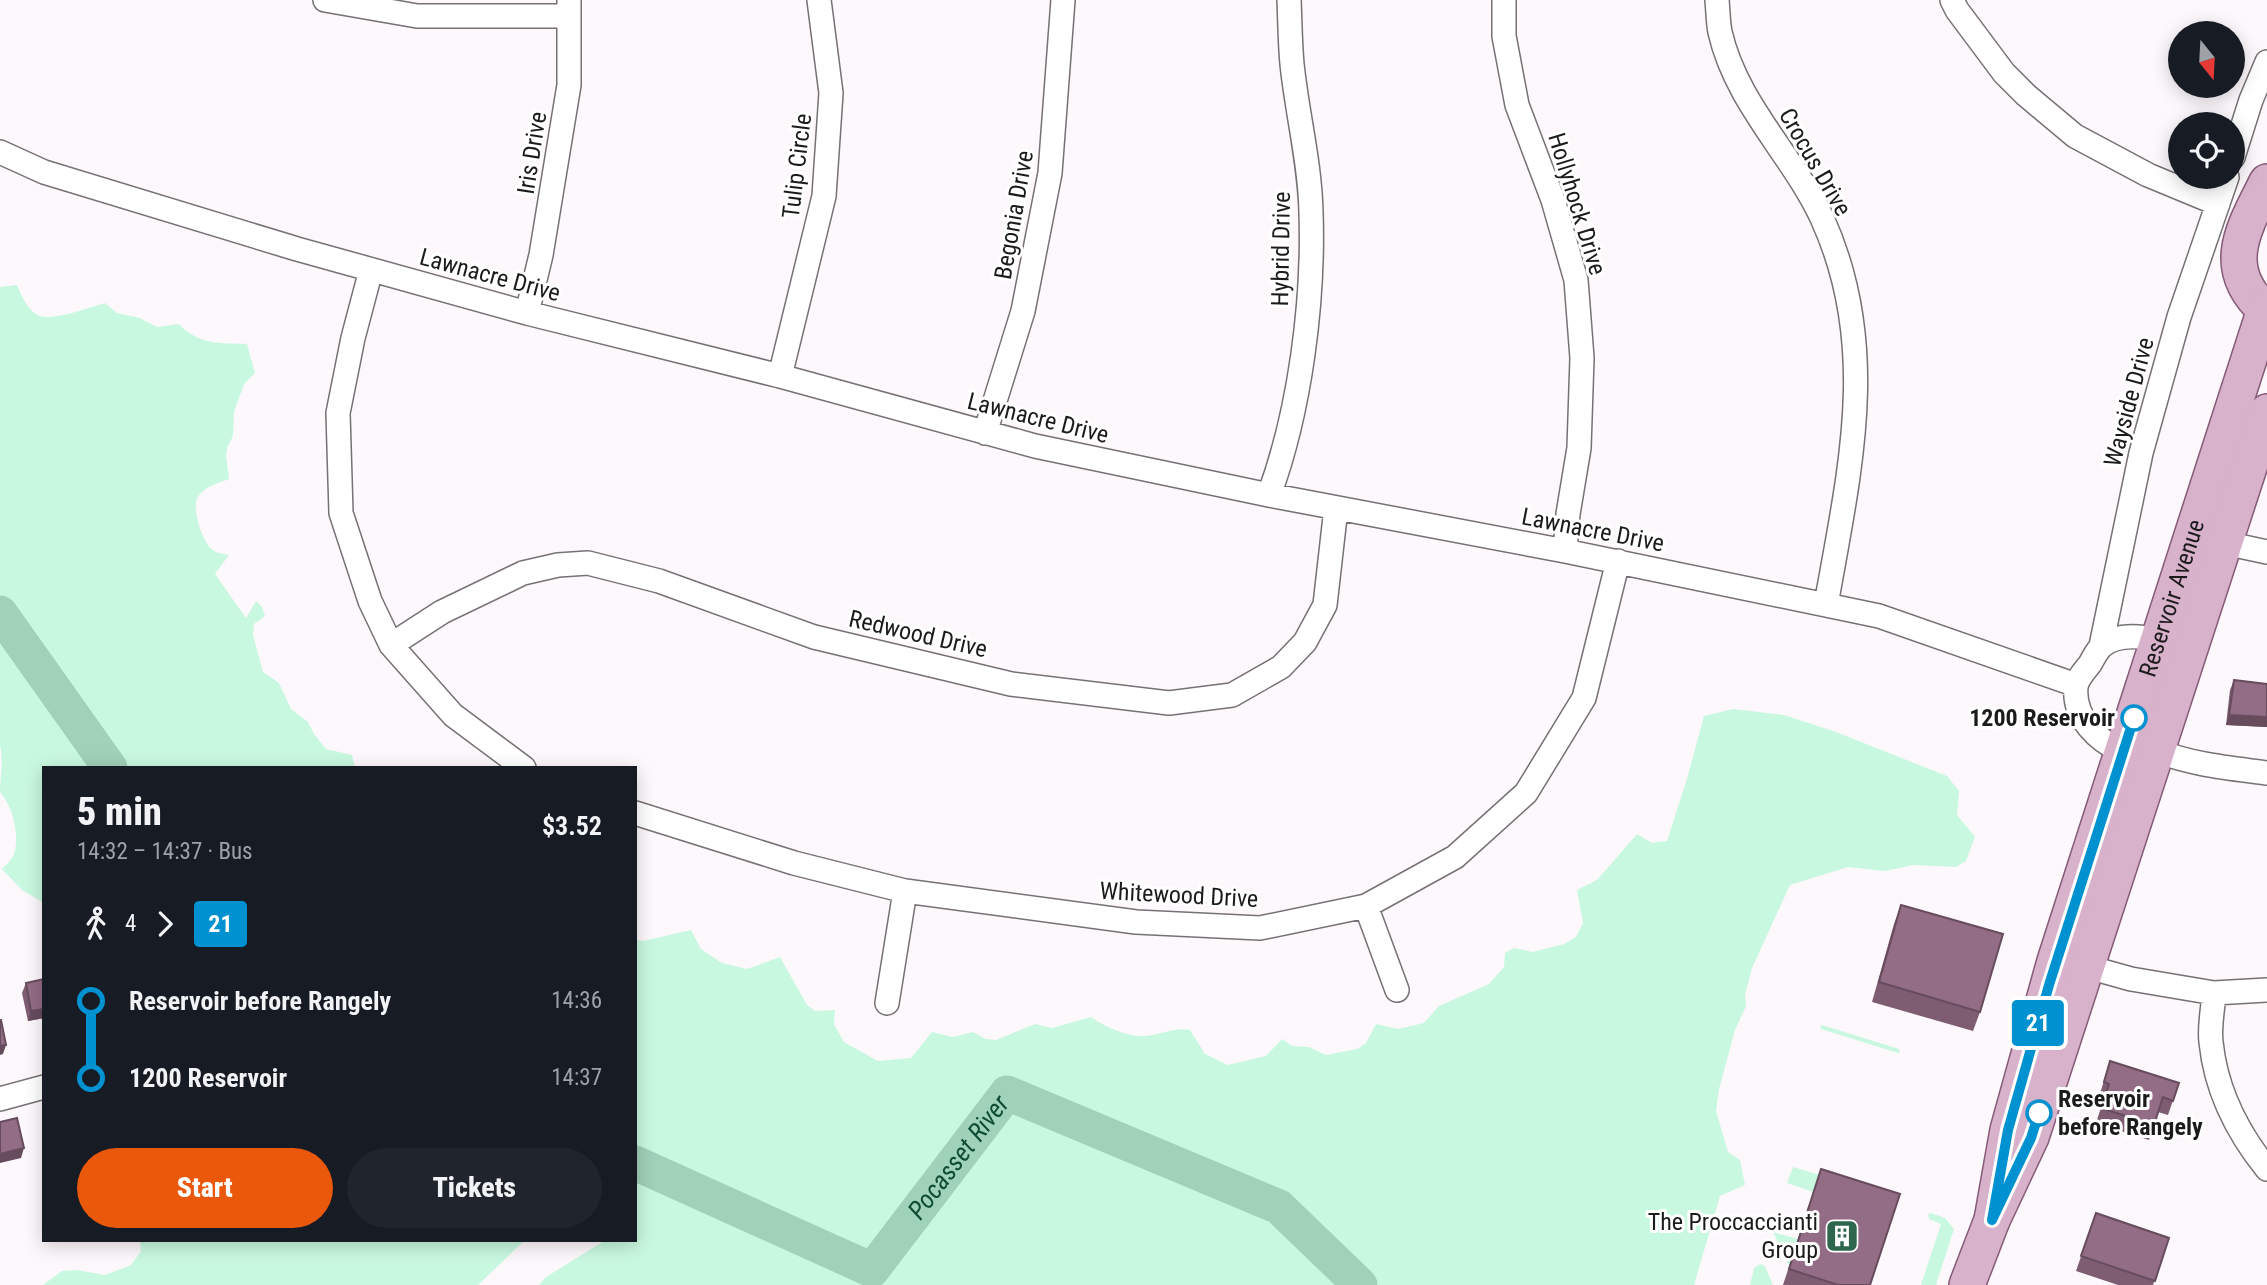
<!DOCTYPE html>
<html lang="en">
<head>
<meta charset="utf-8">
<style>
  body { margin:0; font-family:"Roboto Condensed",sans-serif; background:#20242c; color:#f1f3f6; height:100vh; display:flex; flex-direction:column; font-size:26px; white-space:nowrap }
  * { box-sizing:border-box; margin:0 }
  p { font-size:23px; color:#9ea1a6 }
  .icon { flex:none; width:38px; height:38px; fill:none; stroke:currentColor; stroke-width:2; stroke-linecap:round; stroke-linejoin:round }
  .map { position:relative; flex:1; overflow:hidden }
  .panel { position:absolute; left:42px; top:766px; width:595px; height:476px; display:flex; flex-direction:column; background:#171b24; border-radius:0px; box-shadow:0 4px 18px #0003 }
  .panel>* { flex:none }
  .badge { padding:0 14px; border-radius:5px; font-size:24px; line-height:46px }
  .needle { width:46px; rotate:162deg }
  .tools { position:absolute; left:2168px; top:21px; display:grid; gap:14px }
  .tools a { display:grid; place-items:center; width:77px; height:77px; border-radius:50%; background:#171b24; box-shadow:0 4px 18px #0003; font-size:35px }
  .map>.badge { position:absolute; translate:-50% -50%; box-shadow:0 0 0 4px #fff }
  .legs { display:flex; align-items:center; gap:10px; height:77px; padding:0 35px; font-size:23px }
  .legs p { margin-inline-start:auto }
  .summary { display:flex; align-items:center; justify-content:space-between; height:119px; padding:0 35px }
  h1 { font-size:38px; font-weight:800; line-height:52px }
  .action { display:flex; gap:14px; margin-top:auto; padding:14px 35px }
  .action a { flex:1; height:80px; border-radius:42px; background:#ea580c; color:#fff; font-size:28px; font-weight:800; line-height:80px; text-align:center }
  .action a+a { background:#20242c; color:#f1f3f6 }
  ul { padding:0 35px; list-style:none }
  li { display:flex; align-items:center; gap:24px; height:77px; font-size:26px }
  li i { display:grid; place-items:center; width:10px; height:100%; margin:0 9px; background:currentColor }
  li i::after { content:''; width:18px; height:18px; margin:-9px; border:5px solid; border-radius:50%; background:#171b24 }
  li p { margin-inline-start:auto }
  li:first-child i { background:linear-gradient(#0000 50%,currentColor 0) }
  li:last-child i { background:linear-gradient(currentColor 50%,#0000 0) }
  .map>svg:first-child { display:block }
  .green { fill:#c9f8e0 }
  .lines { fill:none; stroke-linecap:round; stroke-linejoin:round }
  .river { stroke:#a0d1b9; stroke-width:35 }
  .minor-casing { stroke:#767174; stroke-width:26 }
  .primary-casing { stroke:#855b78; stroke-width:38 }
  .minor { stroke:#fff; stroke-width:23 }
  .primary { stroke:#d8b1cb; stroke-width:35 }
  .wall { fill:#7e5d73 }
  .shaded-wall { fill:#674c5e }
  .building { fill:#936c86; stroke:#674c5e; stroke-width:2 }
  .line-1-casing { stroke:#fff; stroke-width:16 }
  .line-1 { stroke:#0092d0; stroke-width:10 }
  .stop-1-dot { fill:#fff; stroke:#0092d0; stroke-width:3.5 }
  .labels { text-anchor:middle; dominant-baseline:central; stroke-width:6; stroke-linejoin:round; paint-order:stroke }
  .street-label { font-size:24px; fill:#1c1b1c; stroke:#fff }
  .stop-label { font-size:24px; font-weight:bold; fill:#1c1b1c; stroke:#fff; text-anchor:end }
  .poi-label { font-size:24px; fill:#1c1b1c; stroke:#fff; text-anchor:end }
  .water-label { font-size:26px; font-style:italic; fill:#0e4c35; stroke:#fff }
</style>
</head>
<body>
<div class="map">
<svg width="2267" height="1285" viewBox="0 0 2267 1285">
  <rect width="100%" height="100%" fill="#fdf8fb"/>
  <!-- green -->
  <path class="green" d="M17 285C22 296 28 312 40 316 53 321 91 307 105 303L117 313 140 318 157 327 179 324C198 345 221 343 247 344L255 373 244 384 234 412 233 436 227 448 226 456 229 479C219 483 202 487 197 499 192 510 203 544 213 550 216 553 224 554 229 555L215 574 246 618 256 601 262 607 265 616 254 624 253 635 263 672 279 683 291 709 308 722 314 734 326 749 352 755 355 768H44V903L22 890 2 869C7 864 14 857 15 851 19 831 12 806 0 792 0 775 4 762 0 746V287Z
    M1733 709 1784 715 1836 732 1947 776 1959 791 1957 815 1975 837 1966 861 1956 867 1914 865 1885 871 1848 867 1790 885 1752 968 1745 995 1746 1006 1735 1030 1719 1089 1716 1111 1728 1152 1740 1160 1745 1185 1720 1196 1694 1285H539L546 1277 604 1241H635V940L643 941 691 930 701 949 722 963 747 969 780 957 807 1005 815 1011 835 1010 834 1024 844 1042 878 1061 911 1058 932 1032 953 1037 973 1032 986 1039 996 1040 1035 1024 1052 1028 1091 1017C1105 1027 1127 1037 1145 1036 1161 1035 1174 1027 1190 1030L1205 1054 1228 1065 1266 1056 1282 1039 1292 1046 1309 1047 1326 1055 1357 1049 1366 1043 1376 1024 1398 1029 1424 1023 1439 1006 1489 984 1504 967 1505 953 1514 948 1533 952 1564 944 1576 937 1583 923 1577 890 1597 880 1637 834 1652 843 1667 841 1687 779 1704 716Z
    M1822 1025 1899 1049 1900 1052 1898 1053 1821 1029 1820 1026Z
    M1793 1167 1898 1198 1815 1189 1813 1192 1787 1183Z
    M1931 1213 1945 1218 1954 1229 1936 1285H1921L1941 1224 1929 1219 1928 1214Z
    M1773 1232 1798 1239 1789 1266Z
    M140 1241H524L478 1285H43L62 1271 77 1270 105 1275 131 1265 141 1251Z
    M1760 1264 1765 1266 1773 1285H1750L1754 1268Z"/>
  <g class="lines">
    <!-- river -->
    <g class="river">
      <path d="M0 613 110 768"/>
      <path id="s1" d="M635 1163 872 1270 1007 1093 1279 1207 1360 1285"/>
    </g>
    <defs>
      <path id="minor" d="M325 0 417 16H568
        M1504 0V36L1517 105 1553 200 1576 280 1582 358 1579 448 1568 514 1565 551
        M1717 0C1718 10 1718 22 1720 32 1736 103 1792 154 1822 218 1881 347 1849 473 1826 605
        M1952 0 1957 10 2004 73 2026 95 2075 136 2148 175 2218 204
        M0 152 44 172 297 249 527 313 780 376 1035 446 1269 495 1565 551 1879 616 2076 685
        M2233 157 2251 100 2267 62
        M371 270 353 338 338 413 341 513 370 601 391 645 453 715 524 768
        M527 313 541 255 569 85V0
        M780 376 824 196 831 93 819 0
        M985 433 1023 311 1050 173 1063 0
        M1269 495C1300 411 1314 302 1311 212 1310 163 1297 113 1292 64 1290 43 1290 21 1289 0
        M2225 543 2267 552
        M391 645 442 612 523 573 558 565 588 563 659 581 814 637 1011 684 1169 703 1232 695 1281 667 1305 642 1325 605 1336 508
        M2101 646 2141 453 2179 317 2227 177
        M2158 751C2193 765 2230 768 2267 773
        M2123 752C2098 741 2073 718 2076 687 2077 679 2085 670 2090 664 2093 659 2097 650 2102 646 2117 633 2141 636 2159 640
        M635 813 794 863 905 891 1136 922 1260 928 1366 906 1455 857 1526 793 1584 698 1618 561
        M1366 906 1397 990
        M2088 967 2131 979 2214 993 2267 990
        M2214 993C2213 1009 2209 1027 2211 1042 2216 1091 2237 1132 2267 1169
        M887 1003 905 891
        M0 1099 44 1087"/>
      <g id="primary">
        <path d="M2267 182C2242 231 2219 269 2267 312"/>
        <path id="s2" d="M1992 1220 2008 1130 2055 961 2267 303"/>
        <path d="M1967 1285 1992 1220 2031 1137 2267 412"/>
      </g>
    </defs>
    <!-- minor casing -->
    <use href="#minor" class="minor-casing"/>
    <!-- primary casing -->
    <use href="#primary" class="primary-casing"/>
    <!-- minor -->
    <use href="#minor" class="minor"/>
    <!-- primary -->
    <use href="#primary" class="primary"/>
  </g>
  <!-- wall -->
  <path class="wall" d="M2234 680 2267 684V727L2226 725 2230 690Z
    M1901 905 1980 1012 1973 1031 1872 1002 1894 924Z
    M44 979V1018L28 1021 22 993 26 983Z
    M2110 1061 2179 1083 2168 1115 2158 1112 2149 1140 2096 1123 2104 1098 2099 1097Z
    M1821 1169 1870 1285H1783Z
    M2096 1213 2169 1238 2153 1285H2118L2076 1271Z"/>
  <!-- shaded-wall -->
  <path class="shaded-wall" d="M2229 715 2267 717V727L2226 725Z
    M44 1009V1018L28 1021 31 1011Z
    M6 1045 3 1054 0 1055V1046Z
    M24 1148 21 1158 0 1163V1154Z"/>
  <!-- building -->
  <path class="building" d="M2234 680 2267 684V717L2229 715Z
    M1901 905 2003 934 1980 1012 1879 982Z
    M44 979V1009L31 1011 26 983Z
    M0 1020H1L6 1045 0 1046Z
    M2110 1061 2179 1083 2173 1101 2163 1097 2154 1125 2101 1108 2109 1084 2104 1082Z
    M17 1118 24 1148 0 1154V1122Z
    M1821 1169 1900 1194 1870 1285H1838L1789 1269Z
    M2096 1213 2169 1238 2155 1281 2081 1256Z"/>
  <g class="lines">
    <defs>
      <path id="line-1" d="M2039 1113 2031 1138 1992 1220 2008 1130 2049 985 2134 718"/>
    </defs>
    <!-- line-1 casing -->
    <use href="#line-1" class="line-1-casing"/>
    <!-- line-1 -->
    <use href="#line-1" class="line-1"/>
  </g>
  <!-- icons -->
  <defs>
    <symbol id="building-square" viewBox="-11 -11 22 22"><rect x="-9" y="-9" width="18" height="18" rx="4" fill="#2e664e" stroke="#fff"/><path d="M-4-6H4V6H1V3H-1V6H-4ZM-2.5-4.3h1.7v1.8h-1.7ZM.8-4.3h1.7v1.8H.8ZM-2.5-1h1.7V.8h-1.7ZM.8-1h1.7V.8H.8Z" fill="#fff"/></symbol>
  </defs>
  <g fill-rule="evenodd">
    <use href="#building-square" x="1823" y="1217" width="38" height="38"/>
  </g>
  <!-- markers -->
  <g class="stop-1-dot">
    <circle cx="2134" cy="718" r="12"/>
    <circle cx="2039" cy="1113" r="12"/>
  </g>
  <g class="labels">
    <!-- street labels -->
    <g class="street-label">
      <text transform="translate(532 153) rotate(-81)">Iris Drive</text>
      <text transform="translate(1815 162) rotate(60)">Crocus Drive</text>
      <text transform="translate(797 166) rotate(-83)">Tulip Circle</text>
      <text transform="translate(1577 204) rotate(73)">Hollyhock Drive</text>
      <text transform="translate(1014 215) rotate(-80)">Begonia Drive</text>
      <text transform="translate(1281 249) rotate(-89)">Hybrid Drive</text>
      <text transform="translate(490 275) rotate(15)">Lawnacre Drive</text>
      <text transform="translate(2129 402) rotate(-75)">Wayside Drive</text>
      <text transform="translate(1038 418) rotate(14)">Lawnacre Drive</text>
      <text transform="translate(1593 530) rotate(11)">Lawnacre Drive</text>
      <text stroke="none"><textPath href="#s2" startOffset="648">Reservoir Avenue</textPath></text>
      <text transform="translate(918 634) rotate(13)">Redwood Drive</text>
      <text transform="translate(1179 895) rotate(3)">Whitewood Drive</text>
    </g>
    <!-- stop labels -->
    <g class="stop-label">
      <text x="2115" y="718">1200 Reservoir</text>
      <text x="2058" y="1099" text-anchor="start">Reservoir<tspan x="2058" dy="28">before Rangely</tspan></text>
    </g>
    <!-- poi labels -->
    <g class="poi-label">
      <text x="1818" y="1222">The Proccaccianti<tspan x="1818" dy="28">Group</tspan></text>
    </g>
    <!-- water labels -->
    <g class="water-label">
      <text stroke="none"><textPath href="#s1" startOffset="402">Pocasset River</textPath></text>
    </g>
  </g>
</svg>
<div class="tools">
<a><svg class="needle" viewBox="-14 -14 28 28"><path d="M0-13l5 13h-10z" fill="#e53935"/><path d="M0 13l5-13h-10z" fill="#9ea1a6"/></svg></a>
<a><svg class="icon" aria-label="locate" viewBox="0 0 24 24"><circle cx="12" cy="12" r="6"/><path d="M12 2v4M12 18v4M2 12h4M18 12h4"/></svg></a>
</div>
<b class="badge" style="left:2038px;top:1023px;background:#0092d0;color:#fff">21</b>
<section class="panel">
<div class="summary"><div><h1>5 min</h1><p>14:32 – 14:37 · Bus</p></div><b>$3.52</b></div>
<div class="legs"><svg class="icon" aria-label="walk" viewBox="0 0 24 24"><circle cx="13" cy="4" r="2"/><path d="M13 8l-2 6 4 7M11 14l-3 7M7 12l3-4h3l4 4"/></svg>4<svg class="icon" aria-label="forward" viewBox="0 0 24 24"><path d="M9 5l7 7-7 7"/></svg><b class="badge" style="background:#0092d0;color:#fff">21</b></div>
<ul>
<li><i style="color:#0092d0"></i><b>Reservoir before Rangely</b><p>14:36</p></li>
<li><i style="color:#0092d0"></i><b>1200 Reservoir</b><p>14:37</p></li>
</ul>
<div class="action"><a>Start</a><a>Tickets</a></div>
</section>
</div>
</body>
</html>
